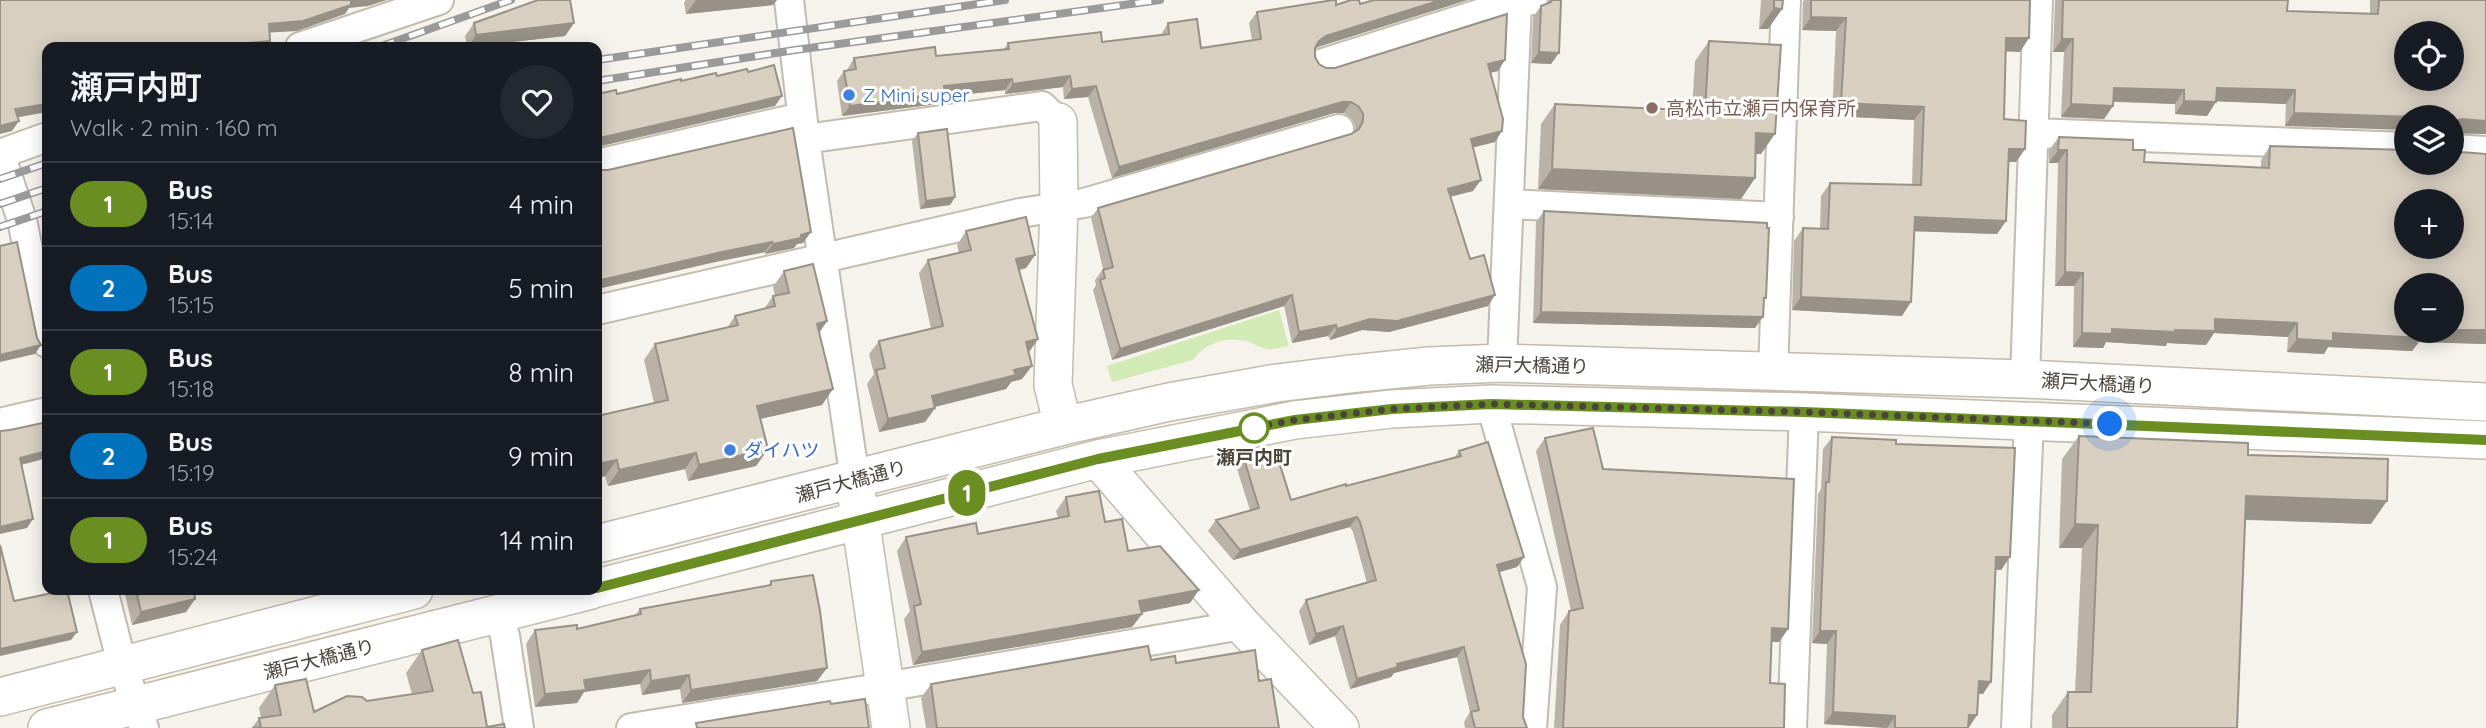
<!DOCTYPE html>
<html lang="en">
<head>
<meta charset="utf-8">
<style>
  body { margin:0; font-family:Quicksand,"Noto Sans JP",sans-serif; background:#242831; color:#f1f3f6; height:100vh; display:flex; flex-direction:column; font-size:26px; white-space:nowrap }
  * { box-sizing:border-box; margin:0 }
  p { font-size:23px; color:#9ea1a6 }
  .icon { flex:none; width:38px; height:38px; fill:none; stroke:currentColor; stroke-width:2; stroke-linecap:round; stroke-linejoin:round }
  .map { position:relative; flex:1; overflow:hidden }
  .details { position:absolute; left:42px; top:42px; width:560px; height:553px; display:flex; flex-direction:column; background:#171b24; border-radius:14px; box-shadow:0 4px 18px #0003 }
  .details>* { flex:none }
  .badge { padding:0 14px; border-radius:23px; font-size:24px; line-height:46px }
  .buttons { position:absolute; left:2394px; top:21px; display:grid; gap:14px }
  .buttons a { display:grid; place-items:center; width:70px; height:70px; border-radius:50%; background:#171b24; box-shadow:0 4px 18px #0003; font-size:35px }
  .you { position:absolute; width:35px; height:35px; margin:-18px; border:5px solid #fff; border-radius:50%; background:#1a73e8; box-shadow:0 0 0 10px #1a73e833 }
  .map>.badge { position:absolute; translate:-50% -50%; box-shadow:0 0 0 4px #fff }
  .round { display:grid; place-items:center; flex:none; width:74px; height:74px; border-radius:37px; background:#242831 }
  .headline { display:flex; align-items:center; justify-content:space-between; height:119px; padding:0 28px }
  h1 { font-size:33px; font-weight:600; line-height:52px }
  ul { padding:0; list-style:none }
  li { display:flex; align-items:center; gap:21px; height:84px; padding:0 28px; border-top:2px solid #363941 }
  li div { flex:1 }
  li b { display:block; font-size:26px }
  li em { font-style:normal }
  li .badge { min-width:77px; font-weight:700; text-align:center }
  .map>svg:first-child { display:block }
  .green { fill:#d2eab5 }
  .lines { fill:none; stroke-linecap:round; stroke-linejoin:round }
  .minor-casing { stroke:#c2bbae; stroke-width:32 }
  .tertiary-casing { stroke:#c2bbae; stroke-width:40 }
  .minor { stroke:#fff; stroke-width:28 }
  .tertiary { stroke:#fff; stroke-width:37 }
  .rail-casing { stroke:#9a9a9a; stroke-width:8 }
  .rail { stroke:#fff; stroke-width:5; stroke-dasharray:16; stroke-linecap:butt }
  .wall { fill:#bab2a6 }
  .shaded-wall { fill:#979187 }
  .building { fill:#d8cfc1; stroke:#979187; stroke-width:2; fill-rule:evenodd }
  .line-casing { stroke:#fff; stroke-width:16 }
  .line { stroke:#6b8e23; stroke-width:10 }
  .walk { stroke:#4b4439; stroke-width:7; stroke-dasharray:0 12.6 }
  .shop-dot { fill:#3f7fe0; stroke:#fff; stroke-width:2.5 }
  .education-dot { fill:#8d6e63; stroke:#fff; stroke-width:2.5 }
  .stop-dot { fill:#fff; stroke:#6b8e23; stroke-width:3.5 }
  .labels { text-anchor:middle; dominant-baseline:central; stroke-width:6; stroke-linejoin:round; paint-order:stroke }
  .shop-label { font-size:19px; fill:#366cbe; stroke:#fff; text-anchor:start }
  .education-label { font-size:19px; fill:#785e54; stroke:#fff; text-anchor:start }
  .street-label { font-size:19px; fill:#4b4439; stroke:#fff }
  .stop-label { font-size:19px; font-weight:bold; fill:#4b4439; stroke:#fff }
</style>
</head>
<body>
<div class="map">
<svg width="2486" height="728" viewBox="0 0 2486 728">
  <rect width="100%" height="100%" fill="#f6f3ec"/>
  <!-- green -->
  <path class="green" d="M1279 310 1289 346C1282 347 1273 350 1267 349 1260 348 1253 343 1246 341 1225 336 1205 343 1193 360L1112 382 1107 366Z"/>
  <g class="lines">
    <defs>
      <path id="minor" d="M789 0 805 139 855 480
        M300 47 439 0
        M1323 63 1517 2 1533 0
        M2033 133 2406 147
        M805 139 1042 106 1058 122
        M2452 149 2486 151
        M0 154 22 220 47 343
        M0 154 47 137
        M597 164 802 117
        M1510 204 1779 217
        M597 310 1020 213 1084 203 1339 129
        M1502 363 1517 2
        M1773 372 1786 0
        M2025 379 2038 0
        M1491 404 1542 587 1532 728
        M0 423 47 412
        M103 590 122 664 144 728
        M498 614 505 636 519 728
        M631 728 885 687 1242 625
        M1792 728 1804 412
        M2016 728 2029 420"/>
      <path id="tertiary" d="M1058 122 1059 207 1053 385 1063 426
        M1098 459 1242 625 1340 728
        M857 497 891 728
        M597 544 1063 426 1169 402 1277 383 1350 374 1429 366 1502 363 2025 379 2486 402
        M597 588 1098 459 1295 420 1392 409 1491 404 1804 412 2486 440
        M0 697 414 590
        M47 728 591 590"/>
    </defs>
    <!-- minor casing -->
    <use href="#minor" class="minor-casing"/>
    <!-- tertiary casing -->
    <use href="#tertiary" class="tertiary-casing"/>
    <!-- minor -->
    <use href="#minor" class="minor"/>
    <!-- tertiary -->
    <use href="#tertiary" class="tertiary"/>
    <defs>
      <path id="rail" d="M379 47 511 0
        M597 60 1005 0
        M597 81 795 50 1160 0
        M0 179 47 163
        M0 204 47 188
        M0 227 47 211"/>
    </defs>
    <!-- rail casing -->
    <use href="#rail" class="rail-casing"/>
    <!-- rail -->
    <use href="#rail" class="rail"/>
  </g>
  <!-- wall -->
  <path class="wall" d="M686 0H777L773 5 686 14 684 3Z
    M1549 0H1561L1551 64 1531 63 1533 17 1541 6 1549 3Z
    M1761 0H1783L1782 9 1768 29H1759Z
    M1804 0H2030L2020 52 2006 51 2004 119 2025 149 2016 162H2009L2006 221 1997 234 1914 231 1902 316 1792 310 1794 241 1803 228 1820 229 1821 196 1830 183 1912 185 1914 120 1832 116 1836 31 1802 30 1803 2Z
    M2055 0H2288L2287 11 2370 14V0H2486V134L2452 133V117L2285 126 2286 104 2216 101 2207 116 2175 114V104L2114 102 2113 106 2104 119 2061 117 2064 52H2053Z
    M1257 12 1318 47 1315 49V57L1319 64 1326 68 1498 71 1490 73 1495 142 1473 147V191L1450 197 1470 259 1488 306 1389 332 1362 330 1330 340 1328 336 1292 343 1284 306 1112 360 1093 290 1096 285 1095 280 1103 269 1091 218 1098 208 1351 134 1355 132V125L1351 118 1344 113H1334L1112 178 1088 97 1064 99 1063 87 1005 94V90L942 97 937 104 842 116 837 81 844 71 847 70 854 58 936 56 1004 49 1008 43 1102 42 1161 35 1168 23 1201 48 1252 40 1249 23Z
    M474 23H574L565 36 467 47 465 36Z
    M1709 41 1761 154H1756L1755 178 1741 199 1538 189 1541 124 1555 104 1692 110 1695 61Z
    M918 133 955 197 950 205 920 209 912 141Z
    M2059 137 2133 150 2144 162 2261 168V160L2270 146 2406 150H2453L2460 152 2486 154V344L2419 342 2412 351 2328 347 2324 354 2287 352 2288 337 2214 333 2206 345 2167 343 2166 346 2106 342 2103 348 2073 347 2074 286H2055L2058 163H2049V150Z
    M597 168 600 170 803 243 797 244 794 248 765 254V252L715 262 597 289Z
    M1544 211 1764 302 1755 328 1533 323 1536 222Z
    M966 231 1035 255 1026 268 1019 270 1038 339 1028 352 1022 379 1011 382 1006 389 935 407V408L925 422 879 432 867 384 874 374 869 354 879 341 931 329 919 273 928 260 959 253 957 245Z
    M784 271 827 321 820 332 822 405 760 419 768 449 756 466 688 481 685 469 608 486 605 476 597 478V416L654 403 644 360 655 344 727 328 735 316 764 309 773 296H775L773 287Z
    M2079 436 2248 455 2371 524 2245 520 2237 728H2052V715L2068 692H2075L2082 548H2059L2062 459Z
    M1832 437 1896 444 2010 557 2001 570 1995 569 1983 694H1978L1977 715 1968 728H1887L1824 724 1827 644 1812 643 1818 494 1821 489 1823 449Z
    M1545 438 1603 469 1788 629 1779 642H1771L1770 683 1784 728H1554L1560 625 1569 611H1571L1536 451Z
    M1459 451 1524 557 1517 567 1499 572 1523 717 1527 728H1465L1464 722 1470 712 1457 657 1394 673 1391 677 1350 689 1335 636 1309 645 1299 611 1306 600 1367 583 1353 532 1350 527 1233 560 1208 531 1216 520 1250 510 1237 469 1244 459 1291 500 1454 458Z
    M1066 497 1105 522 1128 551 1190 603 1142 612V614L1132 627 913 665 904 619 910 611 897 551 906 537 978 534 1058 518 1056 511Z
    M771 581 827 668 817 681 682 703 680 689 642 695 640 684 584 692 577 703 535 707 526 644 535 630 577 629 635 615 640 609 768 586Z
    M124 590H194L195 599 186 612 132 625Z
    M422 650 473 693 487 727 252 728 259 718H261L259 708 275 685 314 712 367 701 412 694 406 673Z
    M1151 660 1176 663 1259 681 1279 728H926L921 698 931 684Z"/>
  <!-- shaded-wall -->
  <path class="shaded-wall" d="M350 0H387L368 6 349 8 345 14 297 31 262 33 269 24Z
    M696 0H777L773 5 686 14Z
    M1441 0H1468L1318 47 1311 51 1319 41 1326 36Z
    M1774 8 1782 9 1768 29H1759Z
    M1811 17 1846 18 1836 31 1802 30Z
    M574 23 565 36 468 47 476 35Z
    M2006 38H2029L2020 52 1997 51Z
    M2062 39H2073L2064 52H2053Z
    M270 41 266 47H225L227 45Z
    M1539 52 1559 53 1551 64 1531 63Z
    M1505 60 1498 71 1480 75 1488 64Z
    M1070 76 1063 87 1005 94 1013 84Z
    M1012 79 1005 90 942 97 937 104 842 116 850 106 944 86Z
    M1096 86 1088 97 1064 99 1072 89Z
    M2114 88 2184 90 2175 104 2105 101Z
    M2217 88 2295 90 2286 104 2208 101Z
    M782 96 775 106 597 147V140L600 138Z
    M2184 101 2216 102 2207 116 2175 114Z
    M1342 102H1351L1344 113H1334L1112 178 1119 167Z
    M1841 103 1924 107 1914 120 1832 116Z
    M47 104V112L9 119 15 109Z
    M2071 104 2113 106 2104 119 2061 117Z
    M2294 113 2406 117V130L2285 126Z
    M2462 119 2486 121V134L2452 133V123L2454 121Z
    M19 121 12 131 0 134V126Z
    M1502 131 1495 142 1463 150 1471 139Z
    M1756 133 1775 134 1761 154 1742 153Z
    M2009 149H2025L2016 162H2000Z
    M2058 150H2067L2058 163H2049Z
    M1552 169 1755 178 1741 199 1538 189Z
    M1481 180 1473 191 1440 199 1448 189Z
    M955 197 950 205 920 209 926 201Z
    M1915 217 2006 221 1997 234 1906 231Z
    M811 232 803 243 797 244 794 248 765 254 773 244Z
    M772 242 765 252 715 262 597 289V281L722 252Z
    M1035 255 1026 268 1007 273 1016 259Z
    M2065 272 2083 273 2074 286H2055Z
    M1292 295 1284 306 1112 360 1120 349Z
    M1495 295 1488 306 1389 332 1362 330 1330 340 1337 329 1370 319Z
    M1801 297 1911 302 1902 316 1792 310Z
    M1541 312 1763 317 1755 328 1533 323Z
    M2215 319 2297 323 2288 337 2214 333 2206 345 2167 343 2166 346 2106 342 2103 348 2073 347 2082 333 2112 329 2175 330Z
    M827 321 816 337 817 324Z
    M1336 325 1328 336 1292 343 1299 332Z
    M2452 330H2486V344L2419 342 2412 351 2328 347 2324 354 2287 352 2297 339 2333 333 2452 331Z
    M1038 339 1029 352 1016 356 1026 342Z
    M41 345 35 354 0 362V355Z
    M1032 366 1022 379 1011 382 1006 389 922 410 932 396 1014 370Z
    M833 389 822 405 746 422 757 406Z
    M935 408 925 422 879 432 888 419Z
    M768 449 756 466 688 481 699 465Z
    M47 451V458L14 467 20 458Z
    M696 453 685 469 608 486 619 470Z
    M617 460 605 476 597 478V464Z
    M2246 496 2387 501 2371 524 2230 519Z
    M1357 517 1350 527 1233 560 1240 550Z
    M33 519 27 528 0 534V527Z
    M2075 524 2098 525 2082 548H2059Z
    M1524 557 1517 567 1490 575 1497 565Z
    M1996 557H2010L2001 570 1987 569Z
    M1199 590 1190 603 1130 615 1139 601Z
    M195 599 186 612 132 625 141 612Z
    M1142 614 1132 627 913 665 922 652Z
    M1343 626 1335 636 1309 645 1316 634Z
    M1772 628 1788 629 1779 642 1762 641Z
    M1820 631H1836L1827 644 1812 643Z
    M77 632 71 640 0 656V649Z
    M1464 647 1457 657 1394 673 1391 677 1350 689 1357 679 1397 664Z
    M827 668 817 681 682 703 691 690Z
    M650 670 640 684 584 692 577 703 535 707 545 694 584 680Z
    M689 675 680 689 642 695 651 681Z
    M1979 681 1991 682 1983 694 1970 693Z
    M1833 712 1895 716 1887 728 1824 724Z
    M1969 715H1977L1969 727H1960Z"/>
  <!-- building -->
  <path class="building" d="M0 0H351V5L303 21 269 24 270 41 227 45V47H47V104L15 109 19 121 0 126Z
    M538 0H570L574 23 476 35 474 23Z
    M1333 0H1336V5L1351 0H1359L1360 4 1374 0H1441L1326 36 1319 41 1315 48V57L1319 64 1326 68H1335L1507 14 1505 60 1488 64 1503 119 1502 131 1471 139 1481 180 1448 189 1470 259 1484 255 1495 295 1397 321 1370 319 1337 329 1336 325 1299 332 1292 295 1120 349 1100 280 1105 278 1103 270 1113 267 1098 208 1351 134 1359 129 1363 121V114L1359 107 1351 102H1342L1119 167 1096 86 1072 89 1070 76 1013 84 1012 79 944 86 945 93 850 106 844 71 856 69 854 58 935 47 936 56 1009 49 1008 43 1101 32 1102 42 1169 34 1168 23 1197 19 1201 48 1261 39 1257 12Z
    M1552 0H1561L1559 53 1539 52 1541 6 1551 2Z
    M1774 0H1783L1782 9 1774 8Z
    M1811 0H2030L2029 38H2006L2004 119 2026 121 2025 149H2009L2006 221 1915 217 1911 302 1801 297 1803 228 1828 229 1830 183 1921 185 1924 107 1841 103 1846 18 1811 17Z
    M2063 0H2288L2287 11 2378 14 2379 0H2486V121L2462 119 2454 121 2452 123V117H2416L2294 113 2295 90 2217 88 2216 102 2184 101V90L2114 88 2113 106 2071 104 2073 39H2062ZM2406 33H2452V79H2406Z
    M1709 41 1781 45 1775 134 1756 133 1755 178 1552 169 1555 104 1705 111Z
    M774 65 782 96 600 138 597 140V94L616 90 617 94 681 79V81L716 73 717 76 747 69 748 72Z
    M793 128 811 232 801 235V238L773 244 772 242 722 252 597 281V168L600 170H608Z
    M947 129 955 197 926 201 918 133Z
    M2059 137 2133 140V150H2145L2144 162 2269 168 2270 146 2406 150V163H2452V149L2460 152 2486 154V330H2452V285H2406V331H2422V338L2333 333V341L2297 339V323L2215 319V331L2175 330V332L2112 329V334L2082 333 2083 273 2065 272 2067 150H2058ZM2406 201H2452V247H2406Z
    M1544 211 1767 223V228H1769L1766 298H1764L1763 317 1541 312Z
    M1026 217 1035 255 1016 259 1038 339 1026 342 1032 366 1014 370 1016 375 932 396 935 408 888 419 876 370 885 368 879 341 943 326 928 260 971 250 966 231Z
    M17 242 37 338 41 345 0 355V246Z
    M813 264 827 321 817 324 833 389 757 406 768 449 699 465 696 453 619 470 617 460 597 464V416L668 400 655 344 738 325 735 316 775 306 773 296 789 293 784 271Z
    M47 422V451L20 458 33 519 0 527V431L10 430Z
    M1593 428 1603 469 1794 479 1788 629 1772 628 1770 683 1785 684 1784 728H1563L1569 611 1583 608 1545 438Z
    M2079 436 2248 443V455L2388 459 2387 501 2246 496 2237 728H2067L2068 692H2091L2098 525 2075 524Z
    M1832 437 1896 440V444L2015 448 2010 557H1996L1991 682 1979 681 1977 715H1969L1968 728H1895V716L1833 712 1836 631H1820L1826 482H1829Z
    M1488 442 1524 557 1497 565 1526 664 1523 717 1527 728H1475L1471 712 1479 710 1464 647 1397 664 1398 667 1357 679 1343 626 1316 634 1306 600 1376 580 1360 522 1357 517 1240 550 1216 520 1259 508 1244 459 1275 449 1291 500 1346 484V486L1461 456 1459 451Z
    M1099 491 1105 522 1122 519 1128 551 1160 546 1199 590 1139 601 1142 614 922 652 914 606 921 604 906 537 976 523 978 534 1069 516 1066 497Z
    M0 545 14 601 67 590 77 632 0 649Z
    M813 575 820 611 827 668 691 690 689 675 651 681 650 670 584 680 586 690 545 694 535 630 577 625V629L641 614 640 609 771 585V581Z
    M136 590H194L195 599 141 612Z
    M458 640 473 693 481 692 487 727 504 724 505 728H252L261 727 259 718 281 715 275 685 306 679 314 712 347 696 362 697 367 701 433 691 422 650Z
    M1148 646 1151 660 1175 656 1176 663 1255 650 1259 681 1271 679 1279 728H937L931 684Z
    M865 699 869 728H697L696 723 830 701 831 704Z"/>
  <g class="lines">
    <defs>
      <path id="line" d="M597 588 1098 459 1295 420 1392 409 1491 404 1804 412 2486 440"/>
    </defs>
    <!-- line casing -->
    <use href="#line" class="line-casing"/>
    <!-- line -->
    <use href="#line" class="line"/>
    <!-- walk -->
    <path class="walk" d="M1254 428H1249L1295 420 1392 409 1491 404 1804 412 2110 424"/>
  </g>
  <!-- markers -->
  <g class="shop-dot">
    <circle cx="849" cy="95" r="7"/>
    <circle cx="730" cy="450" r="7"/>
  </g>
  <circle class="education-dot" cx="1652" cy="108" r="7"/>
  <circle class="stop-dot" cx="1254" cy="428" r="14"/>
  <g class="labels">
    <!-- shop labels -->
    <g class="shop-label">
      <text x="863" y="95">Z Mini super</text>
      <text x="744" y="450">ダイハツ</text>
    </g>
    <!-- education labels -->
    <g class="education-label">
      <text x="1666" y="108">高松市立瀬戸内保育所</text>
    </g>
    <!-- street labels -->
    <g class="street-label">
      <text transform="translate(1532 365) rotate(1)">瀬戸大橋通り</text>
      <text transform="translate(2098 383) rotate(3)">瀬戸大橋通り</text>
      <text transform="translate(851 481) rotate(-15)">瀬戸大橋通り</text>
      <text transform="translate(319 659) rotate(-14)">瀬戸大橋通り</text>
    </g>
    <!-- stop labels -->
    <g class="stop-label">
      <text x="1254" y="457">瀬戸内町</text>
    </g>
  </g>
</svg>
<div class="buttons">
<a><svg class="icon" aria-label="locate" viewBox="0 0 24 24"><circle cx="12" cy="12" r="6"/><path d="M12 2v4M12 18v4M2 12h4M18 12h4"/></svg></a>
<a><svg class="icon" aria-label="layers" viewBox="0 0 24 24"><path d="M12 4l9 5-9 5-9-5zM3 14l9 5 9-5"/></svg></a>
<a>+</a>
<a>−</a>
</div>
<div class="you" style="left:2110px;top:424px"></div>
<b class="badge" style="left:967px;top:493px;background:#6b8e23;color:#fff">1</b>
<section class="details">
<div class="headline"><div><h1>瀬戸内町</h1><p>Walk · 2 min · 160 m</p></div><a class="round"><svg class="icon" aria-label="heart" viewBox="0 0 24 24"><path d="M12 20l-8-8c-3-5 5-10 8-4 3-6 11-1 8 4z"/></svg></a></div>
<ul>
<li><span class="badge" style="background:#6b8e23;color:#fff">1</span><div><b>Bus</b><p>15:14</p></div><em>4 min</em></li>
<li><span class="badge" style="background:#0072bc;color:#fff">2</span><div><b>Bus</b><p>15:15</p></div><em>5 min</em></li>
<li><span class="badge" style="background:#6b8e23;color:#fff">1</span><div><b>Bus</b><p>15:18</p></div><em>8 min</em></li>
<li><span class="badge" style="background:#0072bc;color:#fff">2</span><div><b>Bus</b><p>15:19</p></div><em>9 min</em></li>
<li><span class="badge" style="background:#6b8e23;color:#fff">1</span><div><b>Bus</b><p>15:24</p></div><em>14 min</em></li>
</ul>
</section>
</div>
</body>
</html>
